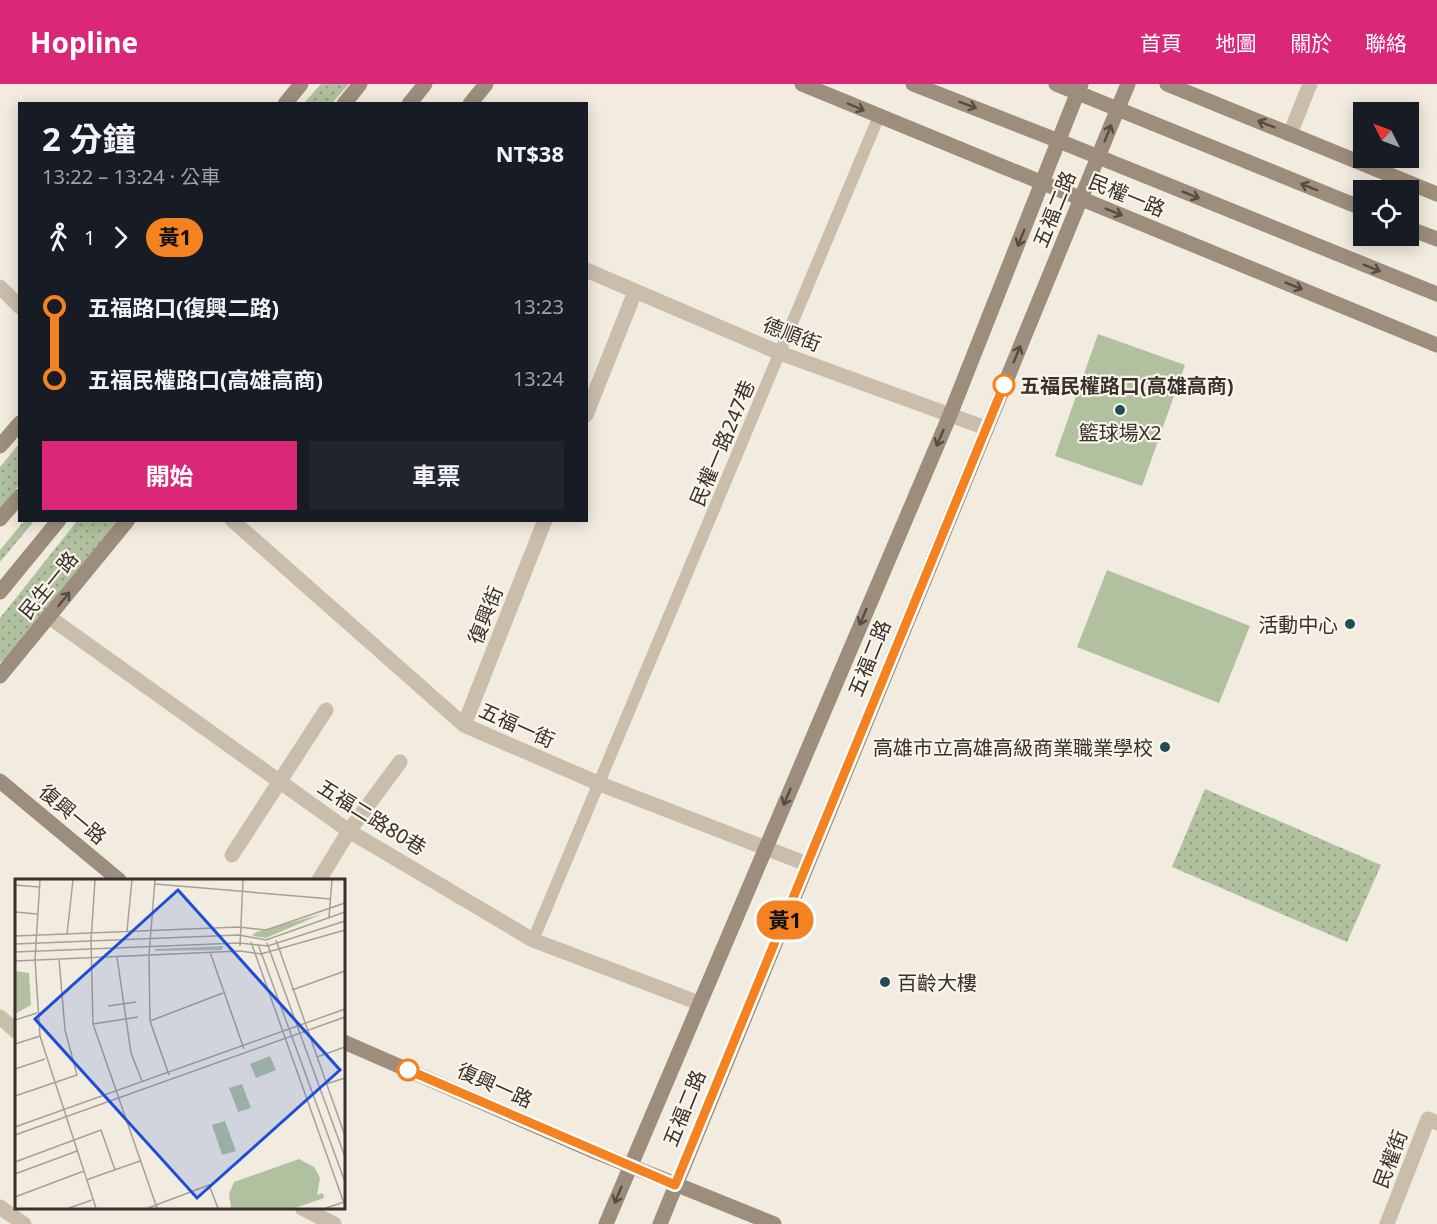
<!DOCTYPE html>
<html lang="zh-TW">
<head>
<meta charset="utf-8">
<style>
  body { margin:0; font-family:"Noto Sans","Noto Sans TC",sans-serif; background:#20242c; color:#f1f3f6; height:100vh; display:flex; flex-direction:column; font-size:22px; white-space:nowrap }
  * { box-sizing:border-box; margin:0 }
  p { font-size:20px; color:#9ea1a6 }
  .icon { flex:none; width:33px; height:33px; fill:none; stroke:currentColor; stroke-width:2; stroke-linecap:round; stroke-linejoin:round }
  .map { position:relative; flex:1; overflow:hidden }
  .drawer { position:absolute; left:18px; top:18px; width:570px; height:420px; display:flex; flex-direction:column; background:#171b24; border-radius:0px; box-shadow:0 3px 15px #0003 }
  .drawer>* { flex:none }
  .badge { padding:0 12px; border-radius:20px; font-size:21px; line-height:39px }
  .needle { width:39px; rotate:312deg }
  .controls { position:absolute; left:1353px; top:18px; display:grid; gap:12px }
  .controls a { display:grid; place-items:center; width:66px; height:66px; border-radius:0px; background:#171b24; box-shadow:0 3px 15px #0003; font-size:30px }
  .map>.badge { position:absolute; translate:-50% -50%; box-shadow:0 0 0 3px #fff }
  .legs { display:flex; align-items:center; gap:9px; height:66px; padding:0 24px; font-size:20px }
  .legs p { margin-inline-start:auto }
  .summary { display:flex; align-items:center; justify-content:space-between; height:102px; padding:0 24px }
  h1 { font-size:33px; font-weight:700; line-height:45px }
  .primary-button { display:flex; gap:12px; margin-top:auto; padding:12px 24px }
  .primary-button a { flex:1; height:69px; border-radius:0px; background:#db2777; color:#fff; font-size:24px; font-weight:700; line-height:69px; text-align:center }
  .primary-button a+a { background:#20242c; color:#f1f3f6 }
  ul { padding:0 24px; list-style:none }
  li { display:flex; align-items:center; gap:21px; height:72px; font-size:22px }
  li i { display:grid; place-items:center; width:9px; height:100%; margin:0 8px; background:currentColor }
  li i::after { content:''; width:15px; height:15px; margin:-8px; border:4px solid; border-radius:50%; background:#171b24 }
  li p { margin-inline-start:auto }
  li:first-child i { background:linear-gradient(#0000 50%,currentColor 0) }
  li:last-child i { background:linear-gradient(currentColor 50%,#0000 0) }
  header { display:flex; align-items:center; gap:36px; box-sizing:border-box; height:84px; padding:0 30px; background:#db2777; color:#fff }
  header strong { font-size:28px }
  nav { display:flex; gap:33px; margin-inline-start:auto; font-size:21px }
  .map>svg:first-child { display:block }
  .grass { fill:url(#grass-dots) }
  .pitch { fill:#b1c19f }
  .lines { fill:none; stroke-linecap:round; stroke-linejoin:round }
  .lane { stroke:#cabdab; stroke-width:12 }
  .street { stroke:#cabdab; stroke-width:15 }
  .secondary { stroke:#9d8d7c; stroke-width:15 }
  .oneway { stroke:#564c43 }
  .line-1-casing { stroke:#fff; stroke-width:14 }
  .line-1 { stroke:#f58220; stroke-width:9 }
  .stop-1-dot { fill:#fff; stroke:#f58220; stroke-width:3 }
  .poi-dot { fill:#214d58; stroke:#f9f5eb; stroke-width:2 }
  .labels { text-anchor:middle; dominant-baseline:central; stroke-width:4.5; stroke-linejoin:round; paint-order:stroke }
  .street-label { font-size:20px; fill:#38302a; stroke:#f9f5eb }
  .stop-label { font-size:20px; font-weight:bold; fill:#38302a; stroke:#f9f5eb; text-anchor:start }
  .poi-label { font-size:20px; fill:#38302a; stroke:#f9f5eb; text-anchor:end }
  .inset-road { fill:none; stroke:#a8a097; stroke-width:1.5 }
  .view { fill:#1d4ed8; fill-opacity:0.15; stroke:#1d4ed8; stroke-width:3 }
  .inset-edge { fill:none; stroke:#38302a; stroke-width:3 }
</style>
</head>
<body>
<header>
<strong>Hopline</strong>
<nav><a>首頁</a><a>地圖</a><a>關於</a><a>聯絡</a></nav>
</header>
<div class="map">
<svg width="1437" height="1140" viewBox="0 0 1437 1140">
  <defs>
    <pattern id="grass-dots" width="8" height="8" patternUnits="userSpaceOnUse" patternTransform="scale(1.5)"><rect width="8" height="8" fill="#b1c19f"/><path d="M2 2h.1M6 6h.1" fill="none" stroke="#919d82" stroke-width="1.8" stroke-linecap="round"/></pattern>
  </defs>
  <rect width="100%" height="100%" fill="#f2ebdf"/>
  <!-- grass -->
  <path class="grass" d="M321 0H349L332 19H304Z
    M19 360V401L0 424V383Z
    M25 436 34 437 0 478V466Z
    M77 437H119L4 576 0 578V534Z
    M1205 705 1381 781 1347 858 1172 783Z"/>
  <!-- pitch -->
  <path class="pitch" d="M1098 250 1185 281 1142 402 1055 372Z
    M1107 486 1250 542 1219 619 1077 563Z"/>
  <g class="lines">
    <!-- lane -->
    <path class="lane" d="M533 856 879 32"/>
    <!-- street -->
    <path class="street" d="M1290 50 1310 0
      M586 186 780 269 986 344
      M0 203 20 223
      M586 331 635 208
      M232 436 464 641 600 700 807 780
      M49 533 349 747 533 856 699 919
      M464 641 545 436
      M232 771 326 626
      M319 796 349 747 400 678
      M0 933 16 947
      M0 1123 24 1140
      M302 1124 334 1140
      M1387 1140 1428 1035 1437 1039"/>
    <!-- secondary -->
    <path class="secondary" d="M802 0 1437 261
      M913 0 1059 57 1437 210
      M1056 0 1364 125
      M1167 0 1437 110
      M285 20 301 0
      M344 20 360 0
      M409 20 425 0
      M470 20 486 0
      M1408 144 1437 155
      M0 362 20 339
      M0 435 20 412
      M0 508 59 436
      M0 592 128 436
      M0 697 119 796
      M344 958 591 1066 774 1140
      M606 1140 950 331 1081 0
      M660 1140 1128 0"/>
  </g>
  <!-- one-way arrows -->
  <defs><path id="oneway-shaft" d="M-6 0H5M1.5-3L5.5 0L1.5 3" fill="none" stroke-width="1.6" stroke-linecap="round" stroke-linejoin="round" transform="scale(1.5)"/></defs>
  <g class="oneway">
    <use href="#oneway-shaft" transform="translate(968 21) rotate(21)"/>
    <use href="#oneway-shaft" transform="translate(856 23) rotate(23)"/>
    <use href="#oneway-shaft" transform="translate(1266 40) rotate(-158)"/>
    <use href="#oneway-shaft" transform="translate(1108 49) rotate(-68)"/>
    <use href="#oneway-shaft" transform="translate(1309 103) rotate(-158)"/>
    <use href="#oneway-shaft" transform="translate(1191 111) rotate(22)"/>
    <use href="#oneway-shaft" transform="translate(1114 128) rotate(22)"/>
    <use href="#oneway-shaft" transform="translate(1021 154) rotate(112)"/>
    <use href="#oneway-shaft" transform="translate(1372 184) rotate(22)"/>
    <use href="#oneway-shaft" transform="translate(1294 202) rotate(22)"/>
    <use href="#oneway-shaft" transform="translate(1017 270) rotate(-68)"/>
    <use href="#oneway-shaft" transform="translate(940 354) rotate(113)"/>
    <use href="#oneway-shaft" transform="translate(64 515) rotate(-51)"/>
    <use href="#oneway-shaft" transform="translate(863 533) rotate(113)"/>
    <use href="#oneway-shaft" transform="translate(787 713) rotate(113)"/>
    <use href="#oneway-shaft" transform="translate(618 1111) rotate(113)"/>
  </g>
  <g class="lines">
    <defs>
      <path id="line-1" d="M408 986 675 1101 1004 301"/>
    </defs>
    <!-- line-1 casing -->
    <use href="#line-1" class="line-1-casing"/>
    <!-- line-1 -->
    <use href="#line-1" class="line-1"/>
  </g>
  <!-- markers -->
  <g class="stop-1-dot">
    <circle cx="1004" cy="301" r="10"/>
    <circle cx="408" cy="986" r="10"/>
  </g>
  <g class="poi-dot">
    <circle cx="1120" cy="326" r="6"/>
    <circle cx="1350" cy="540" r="6"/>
    <circle cx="1165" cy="663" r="6"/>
    <circle cx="885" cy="898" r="6"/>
  </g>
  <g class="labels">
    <!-- street labels -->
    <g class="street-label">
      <text transform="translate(1127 111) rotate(22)">民權一路</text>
      <text transform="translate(1054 125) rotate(-68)">五福二路</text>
      <text transform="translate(792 250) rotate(21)">德順街</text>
      <text transform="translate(722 359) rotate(-67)">民權一路247巷</text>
      <text transform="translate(48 501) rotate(-51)">民生一路</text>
      <text transform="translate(485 531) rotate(-68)">復興街</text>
      <text transform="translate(869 574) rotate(-68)">五福二路</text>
      <text transform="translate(517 641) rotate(24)">五福一街</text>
      <text transform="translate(73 730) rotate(40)">復興一路</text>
      <text transform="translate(372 733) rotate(32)">五福二路80巷</text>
      <text transform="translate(495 1001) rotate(24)">復興一路</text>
      <text transform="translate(684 1024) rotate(-68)">五福二路</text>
      <text transform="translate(1390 1075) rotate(-69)">民權街</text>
    </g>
    <!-- stop labels -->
    <g class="stop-label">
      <text x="1020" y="301">五福民權路口(高雄高商)</text>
    </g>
    <!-- poi labels -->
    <g class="poi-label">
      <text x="1120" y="348" text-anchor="middle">籃球場X2</text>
      <text x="1338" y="540">活動中心</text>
      <text x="1153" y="663">高雄市立高雄高級商業職業學校</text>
      <text x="897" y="898" text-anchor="start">百齡大樓</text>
    </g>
  </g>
  <!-- overview -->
  <g transform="translate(15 795)">
    <rect width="330" height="330" fill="#f2ebdf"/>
    <path d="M307 35 251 59 237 57 241 53ZM208 67 207 71 140 72V70ZM210 242 221 272 207 276 197 246Z" fill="#b1c19f"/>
    <path d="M0 92 14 94 16 126 0 135Z" fill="#b1c19f"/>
    <path d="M255 177 261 191 241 199 235 185ZM227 205 236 229 223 233 214 209ZM284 280 299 288 305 299 302 316 308 314 309 319 280 329H216L214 315 219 303Z" fill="#b1c19f"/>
    <path class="inset-road" d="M25 1 20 81 25 157 81 329M80 1 76 62 78 145 142 329M140 1 134 76 135 142 154 196M140 5 316 20M0 6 24 8M0 33 22 35M314 38 317 1M112 52 117 1M52 55 58 1M0 57 224 48 251 51 330 24M261 61 330 257M236 63 330 327M252 64 330 278M0 65 224 56 251 61 330 33M243 65 330 303M225 67 228 1M0 73 224 64 253 67 330 42M195 73 229 170M102 78 116 174 127 202M0 82 225 72 246 75 330 51M277 111 330 92M93 127 121 123M0 141 22 134M135 142 208 114M78 145 123 138M0 165 25 157M302 178 330 168M0 190 30 180M311 205 330 199M0 217 62 196 50 151 44 80M0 248 330 130M0 256 330 138M0 283 86 251 100 291M0 295 62 272M71 301 125 282M0 318 69 292M54 329 77 321M133 329 194 306 203 329M311 329 329 323"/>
    <path class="view" d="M163 11 325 191 182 319 20 140Z"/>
    <rect width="330" height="330" class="inset-edge"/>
  </g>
</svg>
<div class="controls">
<a><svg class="needle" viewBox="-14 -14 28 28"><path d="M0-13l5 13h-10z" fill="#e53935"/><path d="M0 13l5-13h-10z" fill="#9ea1a6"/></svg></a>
<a><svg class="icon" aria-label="locate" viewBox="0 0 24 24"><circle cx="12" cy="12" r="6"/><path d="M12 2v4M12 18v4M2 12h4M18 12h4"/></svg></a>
</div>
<b class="badge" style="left:785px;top:836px;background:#f58220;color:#111">黃1</b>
<section class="drawer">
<div class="summary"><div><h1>2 分鐘</h1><p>13:22 – 13:24 · 公車</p></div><b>NT$38</b></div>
<div class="legs"><svg class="icon" aria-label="walk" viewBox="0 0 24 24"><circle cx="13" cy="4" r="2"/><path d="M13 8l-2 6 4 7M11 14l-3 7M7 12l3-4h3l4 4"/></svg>1<svg class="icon" aria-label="forward" viewBox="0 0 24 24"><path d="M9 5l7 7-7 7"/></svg><b class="badge" style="background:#f58220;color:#111">黃1</b></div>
<ul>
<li><i style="color:#f58220"></i><b>五福路口(復興二路)</b><p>13:23</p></li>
<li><i style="color:#f58220"></i><b>五福民權路口(高雄高商)</b><p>13:24</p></li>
</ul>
<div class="primary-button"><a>開始</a><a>車票</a></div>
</section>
</div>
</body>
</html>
